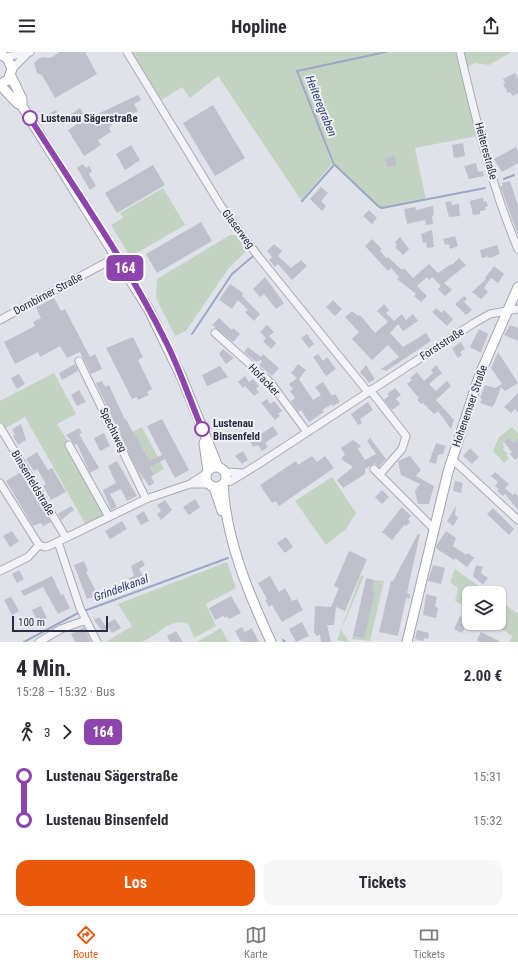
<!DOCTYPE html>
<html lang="de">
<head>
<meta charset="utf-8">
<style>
  body { margin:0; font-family:"Roboto Condensed",sans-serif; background:#f7f7f7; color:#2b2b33; height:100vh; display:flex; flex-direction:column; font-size:15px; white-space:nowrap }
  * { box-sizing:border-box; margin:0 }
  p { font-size:13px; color:#7c7c81 }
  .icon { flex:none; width:22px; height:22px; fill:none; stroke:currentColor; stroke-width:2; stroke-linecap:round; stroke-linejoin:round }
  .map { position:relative; height:590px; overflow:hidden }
  .panel { display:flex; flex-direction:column; background:#fff; flex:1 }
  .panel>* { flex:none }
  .badge { padding:0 8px; border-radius:6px; font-size:14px; line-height:26px }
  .fabs { position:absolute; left:462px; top:534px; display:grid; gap:8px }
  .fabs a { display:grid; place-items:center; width:44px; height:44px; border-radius:8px; background:#fff; box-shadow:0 1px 3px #0004; font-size:20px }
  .scale { position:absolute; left:12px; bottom:10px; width:96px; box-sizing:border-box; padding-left:4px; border:2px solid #292c40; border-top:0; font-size:11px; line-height:14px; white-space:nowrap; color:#292c40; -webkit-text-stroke:3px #f0f1f6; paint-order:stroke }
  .map>.badge { position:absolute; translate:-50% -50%; box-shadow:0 0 0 2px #fff }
  .legs { display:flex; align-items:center; gap:6px; height:44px; padding:0 16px; font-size:13px }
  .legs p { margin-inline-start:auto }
  .summary { display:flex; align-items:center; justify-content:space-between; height:68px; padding:0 16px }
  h1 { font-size:22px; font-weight:700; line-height:30px }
  .button { display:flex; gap:8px; margin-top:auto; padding:8px 16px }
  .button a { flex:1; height:46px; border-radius:12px; background:#ea580c; color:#fff; font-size:16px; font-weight:700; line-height:46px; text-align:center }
  .button a+a { background:#f7f7f7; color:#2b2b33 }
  ul { padding:0 16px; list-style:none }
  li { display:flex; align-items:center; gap:14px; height:44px; font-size:15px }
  li i { display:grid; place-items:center; width:6px; height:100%; margin:0 5px; background:currentColor }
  li i::after { content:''; width:10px; height:10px; margin:-5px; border:3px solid; border-radius:50%; background:#fff }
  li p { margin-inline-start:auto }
  li:first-child i { background:linear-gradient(#0000 50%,currentColor 0) }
  li:last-child i { background:linear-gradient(currentColor 50%,#0000 0) }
  header { display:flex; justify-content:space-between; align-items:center; height:52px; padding:0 16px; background:#fff; font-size:18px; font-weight:700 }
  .menu { display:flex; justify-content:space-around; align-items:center; height:56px; border-top:1px solid #e1e1e2; background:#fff; font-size:11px; color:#7c7c81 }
  .menu a { display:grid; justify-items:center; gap:2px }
  .menu .current { color:#ea580c }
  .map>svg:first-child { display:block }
  .green { fill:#c2d3c2 }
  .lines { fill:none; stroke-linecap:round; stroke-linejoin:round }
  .stream { stroke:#9ca8c8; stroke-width:2 }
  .building { fill:#bec0cc }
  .minor-casing { stroke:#a9abb6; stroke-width:9 }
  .major-casing { stroke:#a0a3b4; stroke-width:11 }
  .minor { stroke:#f3f3f7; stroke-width:7 }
  .major { stroke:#fff; stroke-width:9 }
  .line-1-casing { stroke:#fff; stroke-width:9 }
  .line-1 { stroke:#8e44ad; stroke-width:6 }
  .stop-1-dot { fill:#fff; stroke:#8e44ad; stroke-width:2 }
  .labels { text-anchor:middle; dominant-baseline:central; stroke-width:4; stroke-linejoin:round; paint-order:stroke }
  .stop-label { font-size:11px; font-weight:bold; fill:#292c40; stroke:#f0f1f6; text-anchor:start }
  .street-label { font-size:11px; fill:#292c40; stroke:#f0f1f6 }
  .water-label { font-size:12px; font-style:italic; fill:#344273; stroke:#f0f1f6 }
</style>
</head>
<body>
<header><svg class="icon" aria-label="menu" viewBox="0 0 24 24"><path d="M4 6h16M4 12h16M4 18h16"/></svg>Hopline<svg class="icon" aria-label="share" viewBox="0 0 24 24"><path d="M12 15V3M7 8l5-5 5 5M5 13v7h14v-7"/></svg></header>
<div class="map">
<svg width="518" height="590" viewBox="0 0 518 590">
  <rect width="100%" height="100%" fill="#e0e2e9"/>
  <!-- green -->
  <path class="green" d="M127 0H512L489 13 475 11 465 16 482 83 415 96 426 148 382 156 378 154 334 113 309 49 332 112 301 148 218 24 190 46 182 35 160 49Z
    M163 136 185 173 130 205 111 173 123 166 120 161Z
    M230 183H236L248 197 228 217 186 279 175 284 156 246 157 227Z
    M54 321 76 362 57 372 68 389 66 391 104 461V464L86 473 25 365 4 377 0 371V349Z
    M142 375 164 417 154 423 149 412 138 417 143 427 139 428 133 416 139 414 147 404 137 384 121 389 119 386Z
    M512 375 518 381V390L516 388 514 391 509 386 502 392 505 394 503 397 508 402 506 403 509 406 504 411 493 399 499 385Z
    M332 425 356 461 346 477 326 493 295 449Z
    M227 510 236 536 206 552 216 574 194 586 189 573C173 562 154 587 141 590 130 590 117 590 106 590L132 574 118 552Z
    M455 517 489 541H469V557L455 549 458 536 450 530Z
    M361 523 364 524 341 578 349 590 337 588Z
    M374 528 384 529 370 589 352 587 353 584 363 587 375 539 364 536 373 533Z
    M499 548 518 562V590H509L513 584 491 571H499Z
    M221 576 228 590H197Z"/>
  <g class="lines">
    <!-- stream -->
    <path class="stream" d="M335 113 378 154 382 156 485 136
      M504 127 514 123
      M302 149 334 113 297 19 386 0
      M192 282 232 222 252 205
      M84 559 228 506
      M283 588 285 590
      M24 590 80 560"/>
  </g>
  <!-- building -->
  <path class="building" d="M60 0H85L97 22 55 46 42 23 37 21 34 11 38 7 43 5 50 6Z
    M515 21 518 27V41L513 44 510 40 508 41 503 32 505 31 503 27Z
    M138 43 141 48 134 52 138 59 111 73 109 76 111 80 98 88 101 93 84 104 68 78 76 73 70 63 80 56 87 67Z
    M213 53 245 106 215 124 183 71Z
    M56 58 62 68 54 73 47 63Z
    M463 91 465 104 454 106 452 93Z
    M131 93 140 108 125 118 116 102Z
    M516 95 518 100V111L502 120 494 107Z
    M395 104 396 114 387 115 385 106Z
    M476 111 478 120 483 119 484 124 469 127 464 114Z
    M83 112 86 116 89 114 92 119 89 122 96 134 90 138 77 116Z
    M153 113 165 133 117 161 105 141Z
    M510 129 518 154V183L500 134H503L502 131Z
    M321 135 328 141 321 149 326 154 322 159 310 147Z
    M483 146 484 150 486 149 488 154 485 155 486 158 480 159V162L473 163 470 149Z
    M451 149 452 153 459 152 460 164 449 165 445 150Z
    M433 154 434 163 432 164 433 172 426 173 425 168 407 172 404 157 415 155 416 158Z
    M369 158 377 166 372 172 363 164Z
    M201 170 212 189 157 221 146 202Z
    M432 178 434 195 427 196 426 190 423 191 421 182Z
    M455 184 458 194 450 197 449 192 445 193 443 187Z
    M400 185 409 197 403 203 395 195 397 193 395 190Z
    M372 187 382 197 380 199 386 206 388 205 402 218 404 216 413 226 429 212 438 221 451 212 452 213 459 206 466 213 444 231 452 238 445 244 438 237 441 234 432 225 429 228 427 225 417 234 427 244 421 250 414 244 416 242 397 227 399 225 391 216 388 219 365 194Z
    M274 192 282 199 278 204 291 216 301 208 307 214 292 228 278 212 275 215 269 208 272 205 267 199Z
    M497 193 500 202 489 206 488 204 482 206 480 198Z
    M494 214 504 222 498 231 491 226 484 236 488 240 481 247 472 240 486 227 485 226Z
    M265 225 284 251 276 257 264 242 260 245 253 237Z
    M230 232 243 241 242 244 260 262 254 269 245 260 248 258 238 248 232 257 219 248Z
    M464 244 467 247 464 250 472 258 466 263 455 252Z
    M54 246 61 259 65 257 90 305 95 302 102 317 91 322 80 300 67 306 60 294 40 305 38 300 15 312 4 290 35 274 33 270 41 266 36 255Z
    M333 248 342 257 335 264 326 255Z
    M384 252 389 258 386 261 394 269 402 262 406 268 413 262 418 269 403 279 398 272 390 281 403 295 426 281 431 289 386 319 381 317 399 305 388 293 372 308 352 287 359 280 345 265 352 259 358 264 360 263 375 281 388 270 377 259Z
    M436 256 442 261 444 258 453 267 447 274 432 260Z
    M219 266 232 278 233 276 240 282 233 290 212 273Z
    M267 273 274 280 269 284 276 291 271 297 263 289 266 286 260 280Z
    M510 273 518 276V289L504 283Z
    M479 277 488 282 481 301 470 295Z
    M307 282 314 292 309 296 301 286Z
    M133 285 143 305 138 308 152 337 147 340 149 343 138 348 137 345 132 347 106 296Z
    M461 290 465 297 460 300 462 303 458 306 452 296Z
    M248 295 261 305 263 302 279 316 272 324 259 313 262 310 261 308 256 310 244 300Z
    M223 297 234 306 226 312 219 302Z
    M498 300 518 331 505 339 501 335 495 351 492 355 480 351 482 347 480 346 485 333 495 336 502 332 491 316Z
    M318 302 323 309 327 305 336 317 326 324 313 305Z
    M75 312 78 319 62 328 59 321Z
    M298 312 306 318 299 327 313 348 321 343 315 335 323 330 332 344 335 342 340 350 333 354 332 352 322 358 324 360 309 370 301 358 298 360 291 349 295 346 290 339 293 337 289 332 297 326 291 321Z
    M366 313 375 327 369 331 360 320Z
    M436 313 442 321 429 332 436 339 447 329 451 334 436 348 454 368 451 377 438 359 434 362 423 351 421 352 417 348 419 346 407 332 412 328 410 326 417 320 424 329 433 321 431 318Z
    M220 314 228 325 207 334 202 323Z
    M19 322 25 332 17 337 11 326Z
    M245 324 249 330 253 327 259 334 256 337 259 340 254 344 245 334 243 336 238 330Z
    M102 329 105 335 109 333 125 368 126 367 135 384H137L149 409 162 403 147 374 162 367 189 418 175 426 165 407 150 415 154 423 151 424 154 431 149 434 134 412 96 331Z
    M395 336 401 343 396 347 400 352 392 358 384 348 389 344 387 342Z
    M79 338 86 350 77 354 71 343Z
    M518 341V361L515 357 511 361 504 355Z
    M267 347 270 352 274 349 282 359 278 362 280 364 275 368 261 351Z
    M368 350 373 358 360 367 362 371 358 373 351 362Z
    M21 372 26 388 18 393 13 384 15 383 12 377Z
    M273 374 278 382 265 391 268 395 262 399 258 393 253 395 250 389Z
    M79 376 82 381 79 382 99 416 90 421 77 392 75 393 66 383Z
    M104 381 110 394 100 399 94 386Z
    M370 386 386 407 379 415 375 411 365 417V422L343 436 337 428 353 415 341 407 345 402 341 396 353 388 361 394 358 397 365 408 376 402 367 389Z
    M509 386 514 391 518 387V407L517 406 515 408 510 402 512 400 504 390Z
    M436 391 446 394 443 402 438 403 436 412 429 410Z
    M470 396 479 405 472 412 463 404Z
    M243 399 248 408 242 412 235 404Z
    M37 400 48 418 52 416 66 440 51 448 43 434 46 432 37 417 34 419 26 407Z
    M312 404 317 410 325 404 334 416 279 454 276 449 272 451 260 433 296 409 298 413Z
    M410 404 421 418 416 424 434 434 429 452H418L415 439 420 432 401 423 398 409Z
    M117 409 137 444 127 449 121 437 110 442 117 455 111 458 103 438 116 431 108 414Z
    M21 420 51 470 43 474 41 471 33 474 6 429Z
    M495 420 509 432 505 436 513 443 515 441 518 444V458L505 442 503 444 497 439 499 437 495 434 498 430 491 424Z
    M455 429 463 431 461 441 453 439Z
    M382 438 389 445 382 452 375 445Z
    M195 447 200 455 189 463 183 455Z
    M165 448 172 458 161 468 157 462 161 459 157 453Z
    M71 454 74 458 61 468 58 462Z
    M456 454 455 463 458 466 453 474 447 469Z
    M402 455 411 464 408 467 410 470 406 474 404 473 392 488 382 480Z
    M493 456 514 477 509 483 487 462Z
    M144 459 149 469 141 473 136 464Z
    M122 469 127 477 110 487 105 479Z
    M12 479 19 489 10 495 3 484Z
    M446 479 456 486 453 494 466 503 468 501 474 506 467 515 455 506 454 508 437 497 436 494Z
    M418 482H420L407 541 410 542 409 547 406 546 398 584 379 580 391 529H393Z
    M286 485 293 495 285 501 277 491Z
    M349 499 367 507 345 559 336 555 334 573H327L331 590H321L320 583 316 584 315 581H314L315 554 331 555 339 536 334 534Z
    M142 508 145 513 139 517 144 526 133 533 129 526 134 524 131 514Z
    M84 509 88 519 86 520 98 543 87 547 74 513Z
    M433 513 445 516 441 532 428 529Z
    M476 513 483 515 481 521 488 526 483 533 473 524Z
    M19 518 24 527 17 531 12 522Z
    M52 524 61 543 63 542 70 556 58 562 43 535 24 544 21 539Z
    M270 524 279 540 285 536 292 549 297 547 303 558 282 570 272 553 269 555 265 548 267 547 258 531Z
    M366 526 374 528 372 538 375 539 364 587 353 584Z
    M426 542 437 545 435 554 438 556 436 566 423 563Z
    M231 544 241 561 229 567 227 564 225 566 223 564 215 568 209 556Z
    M11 545 19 559 12 563 4 548Z
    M41 554 47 566 38 570 32 558Z
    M460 564 465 567 463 569 467 571 462 581 454 577Z
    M99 565 107 576 102 579 94 568Z
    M115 567 121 576 112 581 106 572Z
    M302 570 309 584 296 590 289 577Z
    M84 575 91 590H75L71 582Z
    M242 575 245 580 252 576 259 590H241L235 579Z
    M417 578 429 581 428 587 424 586 423 589 415 587Z
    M176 579 183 590H170L167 584Z
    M481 580 501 590H480L477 588Z"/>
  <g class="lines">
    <defs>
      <path id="minor" d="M127 0 221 154 258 204 368 340
        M460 0C476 66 491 134 518 197
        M6 5 30 0
        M12 17 28 1
        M0 268 118 204
        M215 281 270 330 307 380
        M79 309 146 447
        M370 338 406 384 402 397 380 422
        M0 375 66 486
        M69 393 109 465
        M452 407 518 468
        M374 417 433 476
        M225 420 242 421
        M225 430 231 429 257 413 474 271 490 262 518 257
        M0 431 39 493
        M190 432H209
        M58 490 80 556 97 590
        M39 493 45 495 49 494 146 447 190 432 207 421
        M0 519 28 505 39 493
        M39 590 61 577 86 568"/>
      <path id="major" d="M0 2 8 7 12 17 8 28 0 32
        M11 24 22 47V54L149 258 182 326 218 415
        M0 33 17 51 22 54
        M204 391 208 419
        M206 425a10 10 0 1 1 20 0a10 10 0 1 1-20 0Z
        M223 432C226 488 248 540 271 590
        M214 435 222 459
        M407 590 448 420 480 322 518 235"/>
    </defs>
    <!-- minor casing -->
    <use href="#minor" class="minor-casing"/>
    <!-- major casing -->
    <use href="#major" class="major-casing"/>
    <!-- minor -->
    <use href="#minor" class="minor"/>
    <!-- major -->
    <use href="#major" class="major"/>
  </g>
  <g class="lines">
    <defs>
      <path id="line-1" d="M30 66C76 139 127 211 166 290 180 318 190 348 202 377"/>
    </defs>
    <!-- line-1 casing -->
    <use href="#line-1" class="line-1-casing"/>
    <!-- line-1 -->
    <use href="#line-1" class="line-1"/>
  </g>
  <!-- markers -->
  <g class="stop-1-dot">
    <circle cx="30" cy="66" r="7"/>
    <circle cx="202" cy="377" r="7"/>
  </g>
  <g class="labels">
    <!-- stop labels -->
    <g class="stop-label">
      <text x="41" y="66">Lustenau Sägerstraße</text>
      <text x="213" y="371">Lustenau<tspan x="213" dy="13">Binsenfeld</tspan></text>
    </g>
    <!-- street labels -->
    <g class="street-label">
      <text transform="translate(486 99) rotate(75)">Heiterestraße</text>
      <text transform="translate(238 177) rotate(53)">Glaserweg</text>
      <text transform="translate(48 242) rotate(-28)">Dornbirner Straße</text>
      <text transform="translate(442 292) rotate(-33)">Forststraße</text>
      <text transform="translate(264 328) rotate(46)">Hofacker</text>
      <text transform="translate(470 354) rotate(-71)">Hohenemser Straße</text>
      <text transform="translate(113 378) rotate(64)">Spechtweg</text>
      <text transform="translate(33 431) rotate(59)">Binsenfeldstraße</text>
    </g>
    <!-- water labels -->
    <g class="water-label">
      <text transform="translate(321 54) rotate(68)">Heiteregraben</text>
      <text transform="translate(121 536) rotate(-20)">Grindelkanal</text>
    </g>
  </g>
</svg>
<div class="fabs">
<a><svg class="icon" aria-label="layers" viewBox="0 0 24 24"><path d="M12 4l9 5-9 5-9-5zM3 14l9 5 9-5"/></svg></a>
</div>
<div class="scale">100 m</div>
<b class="badge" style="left:125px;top:216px;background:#8e44ad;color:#fff">164</b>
</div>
<section class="panel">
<div class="summary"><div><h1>4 Min.</h1><p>15:28 – 15:32 · Bus</p></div><b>2.00 €</b></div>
<div class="legs"><svg class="icon" aria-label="walk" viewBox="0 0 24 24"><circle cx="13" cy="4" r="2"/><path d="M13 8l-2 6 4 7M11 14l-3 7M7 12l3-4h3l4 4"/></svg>3<svg class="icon" aria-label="forward" viewBox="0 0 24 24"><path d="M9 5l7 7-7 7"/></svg><b class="badge" style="background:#8e44ad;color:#fff">164</b></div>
<ul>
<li><i style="color:#8e44ad"></i><b>Lustenau Sägerstraße</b><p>15:31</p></li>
<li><i style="color:#8e44ad"></i><b>Lustenau Binsenfeld</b><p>15:32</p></li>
</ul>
<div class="button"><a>Los</a><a>Tickets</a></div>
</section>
<nav class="menu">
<a class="current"><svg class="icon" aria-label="directions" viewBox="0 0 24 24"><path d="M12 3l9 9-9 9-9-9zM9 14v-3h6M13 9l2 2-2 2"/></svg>Route</a>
<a><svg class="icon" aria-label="map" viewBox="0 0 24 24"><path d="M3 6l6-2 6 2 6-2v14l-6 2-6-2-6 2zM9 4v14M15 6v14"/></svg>Karte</a>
<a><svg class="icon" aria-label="tickets" viewBox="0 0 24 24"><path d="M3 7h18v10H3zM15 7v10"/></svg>Tickets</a>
</nav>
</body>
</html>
